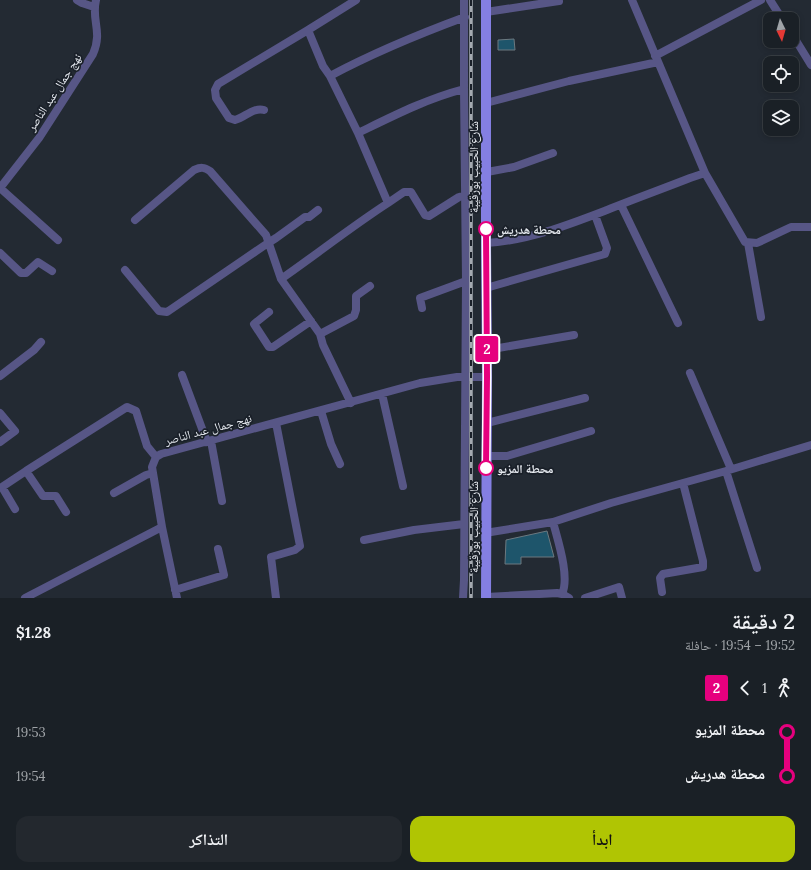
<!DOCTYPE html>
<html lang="ar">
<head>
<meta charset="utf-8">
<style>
  body { margin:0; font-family:Lora,"Noto Naskh Arabic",serif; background:#23282e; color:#f1f3f6; direction:rtl; height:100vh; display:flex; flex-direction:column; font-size:15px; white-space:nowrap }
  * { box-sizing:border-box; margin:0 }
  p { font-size:13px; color:#9fa3a7 }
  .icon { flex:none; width:22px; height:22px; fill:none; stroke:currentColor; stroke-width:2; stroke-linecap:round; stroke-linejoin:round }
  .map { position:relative; height:598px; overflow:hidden; direction:ltr }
  .side { display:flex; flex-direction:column; background:#1a2026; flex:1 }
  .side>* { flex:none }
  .badge { padding:0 8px; border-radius:3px; font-size:14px; line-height:26px }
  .needle { width:26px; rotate:175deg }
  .fabs { position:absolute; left:763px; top:12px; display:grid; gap:8px }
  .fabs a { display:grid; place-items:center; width:36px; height:36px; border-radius:8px; background:#1a2026; box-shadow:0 2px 6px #0003,0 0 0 1px #383e43; font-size:20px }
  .map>.badge { position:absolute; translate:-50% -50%; box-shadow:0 0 0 2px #fff }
  .legs { display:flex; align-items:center; gap:6px; height:44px; padding:0 16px; font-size:13px }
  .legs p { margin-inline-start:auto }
  .head { display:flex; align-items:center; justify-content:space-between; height:68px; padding:0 16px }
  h1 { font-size:22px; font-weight:600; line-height:30px }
  .cta { display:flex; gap:8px; margin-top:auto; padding:8px 16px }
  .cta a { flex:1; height:46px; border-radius:12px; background:#b0c503; color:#111; font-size:16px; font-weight:600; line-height:46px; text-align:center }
  .cta a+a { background:#23282e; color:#f1f3f6 }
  ul { padding:0 16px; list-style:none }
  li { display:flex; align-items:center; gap:14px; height:44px; font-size:15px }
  li i { display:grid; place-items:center; width:6px; height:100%; margin:0 5px; background:currentColor }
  li i::after { content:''; width:10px; height:10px; margin:-5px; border:3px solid; border-radius:50%; background:#1a2026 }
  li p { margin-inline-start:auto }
  li:first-child i { background:linear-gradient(#0000 50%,currentColor 0) }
  li:last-child i { background:linear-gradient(currentColor 50%,#0000 0) }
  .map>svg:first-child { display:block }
  .building { fill:#1e556b; stroke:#6c7980 }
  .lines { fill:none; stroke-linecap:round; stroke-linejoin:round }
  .minor { stroke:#575686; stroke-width:8 }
  .major { stroke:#847fe2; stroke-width:10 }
  .rail-casing { stroke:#a5aab1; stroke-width:3.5 }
  .rail { stroke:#1a2029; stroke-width:2; stroke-dasharray:6; stroke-linecap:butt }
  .line-1-casing { stroke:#fff; stroke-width:9 }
  .line-1 { stroke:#e6007e; stroke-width:6 }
  .stop-1-dot { fill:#fff; stroke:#e6007e; stroke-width:2 }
  .labels { text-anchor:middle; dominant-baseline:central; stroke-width:3.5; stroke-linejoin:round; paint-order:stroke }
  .street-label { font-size:12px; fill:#e5e9ef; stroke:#1a2029 }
  .stop-label { font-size:12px; font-weight:bold; fill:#e5e9ef; stroke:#1a2029; text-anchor:start }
</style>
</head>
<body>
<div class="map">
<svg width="811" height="598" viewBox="0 0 811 598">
  <rect width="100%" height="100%" fill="#232a33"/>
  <!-- building -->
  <path class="building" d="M514 39 515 50H498V40Z
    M547 531 554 557H521V564H505L506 540Z"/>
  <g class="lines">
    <!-- minor -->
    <path class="minor" d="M77 0 82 3 94 7
      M356 0 308 30 323 66 330 76 358 133C393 116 426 99 464 89
      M632 0 705 173 745 242 757 243 791 227H811
      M770 0 782 19
      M486 12 559 1
      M792 34 811 65
      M655 56 761 0
      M330 76C373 53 419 34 465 17
      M486 103 569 81 658 62
      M264 110C254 107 245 117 235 120L229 118 216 98 215 90 218 84 308 30
      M487 172 514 167 553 153
      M0 188 39 138 93 54C103 31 91 21 96 0
      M0 188 58 240
      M388 203 404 192H411L425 215 429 216 459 197 466 195
      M621 205 678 323
      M135 220 194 170C201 167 204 167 210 171L266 235 281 279 320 334 323 345 351 403
      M486 243C527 241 568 225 607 210 634 199 662 189 690 178L705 173
      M748 243 761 317
      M0 253 21 273H26L38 262 52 271
      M125 270 159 311 167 312 268 243 276 238 305 217H309L318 210
      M281 279C317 254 351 227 388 203L358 133
      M486 288 605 254 607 248 595 215
      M422 308 420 298 466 281
      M269 312 254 324 269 347H273L311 321
      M320 334 354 316 356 310V296L370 286
      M487 350 574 335
      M690 373 731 469
      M182 375 207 442
      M0 376 34 350 41 342
      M382 394 403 486
      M321 411 331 444 340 464
      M0 413 15 431 0 442
      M487 423 585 398
      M211 441 222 501
      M486 456H507L591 431
      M726 471 757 568
      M114 493 146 475 153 473
      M15 509 2 487 26 471
      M66 512 56 496H43L26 471 127 407 136 411 147 446 156 457
      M553 522C558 541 570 577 562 594
      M162 527 177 598
      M485 533 553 522 611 503 726 471 811 445
      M364 540 414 530 464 524
      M175 590 224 575 218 549
      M662 592 660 578 663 574 703 567V561L683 483
      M486 597 557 593 562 594 569 598
      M25 598 162 527 152 467 156 457 161 454 420 383 457 377H487
      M276 598 271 557 295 550 300 546 276 423
      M463 598 464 580 466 281 464 89V0
      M585 598 619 587 622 598"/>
    <!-- major -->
    <path class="major" d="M486 598 487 377 486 243V0"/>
    <defs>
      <path id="rail" d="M471 0V598"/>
    </defs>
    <!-- rail casing -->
    <use href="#rail" class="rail-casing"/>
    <!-- rail -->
    <use href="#rail" class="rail"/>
  </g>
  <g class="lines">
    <defs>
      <path id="line-1" d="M486 229 487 377 486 468"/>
    </defs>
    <!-- line-1 casing -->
    <use href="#line-1" class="line-1-casing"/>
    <!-- line-1 -->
    <use href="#line-1" class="line-1"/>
  </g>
  <!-- markers -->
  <g class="stop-1-dot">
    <circle cx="486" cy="229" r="7"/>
    <circle cx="486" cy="468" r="7"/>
  </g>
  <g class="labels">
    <!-- street labels -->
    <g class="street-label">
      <text transform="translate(54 92) rotate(-57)">نهج جمال عبد الناصر</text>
      <text transform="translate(473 167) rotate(-90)">شارع الحبيب بورقيبة</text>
      <text transform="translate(208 429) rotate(-15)">نهج جمال عبد الناصر</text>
      <text transform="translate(473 527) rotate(-90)">شارع الحبيب بورقيبة</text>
    </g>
    <!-- stop labels -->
    <g class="stop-label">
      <text x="497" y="229">محطة هدريش</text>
      <text x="497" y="468">محطة المزيو</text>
    </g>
  </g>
</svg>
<div class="fabs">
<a><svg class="needle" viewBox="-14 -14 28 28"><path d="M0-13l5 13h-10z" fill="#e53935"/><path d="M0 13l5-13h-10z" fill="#9fa3a7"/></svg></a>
<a><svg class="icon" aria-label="locate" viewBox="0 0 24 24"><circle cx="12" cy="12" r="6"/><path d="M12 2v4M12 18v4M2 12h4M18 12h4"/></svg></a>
<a><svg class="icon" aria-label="layers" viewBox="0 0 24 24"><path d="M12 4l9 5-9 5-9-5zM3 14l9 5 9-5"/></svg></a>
</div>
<b class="badge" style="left:487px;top:349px;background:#e6007e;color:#fff">2</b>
</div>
<section class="side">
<div class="head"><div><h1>2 دقيقة</h1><p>19:52 – 19:54 · حافلة</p></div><b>$1.28</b></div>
<div class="legs"><svg class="icon" aria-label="walk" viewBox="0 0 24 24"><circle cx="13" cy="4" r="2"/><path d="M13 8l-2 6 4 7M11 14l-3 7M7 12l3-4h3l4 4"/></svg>1<svg class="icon" aria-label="back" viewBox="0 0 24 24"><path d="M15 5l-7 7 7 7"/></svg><b class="badge" style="background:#e6007e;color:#fff">2</b></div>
<ul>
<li><i style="color:#e6007e"></i><b>محطة المزيو</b><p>19:53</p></li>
<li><i style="color:#e6007e"></i><b>محطة هدريش</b><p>19:54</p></li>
</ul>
<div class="cta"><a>ابدأ</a><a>التذاكر</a></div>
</section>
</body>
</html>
